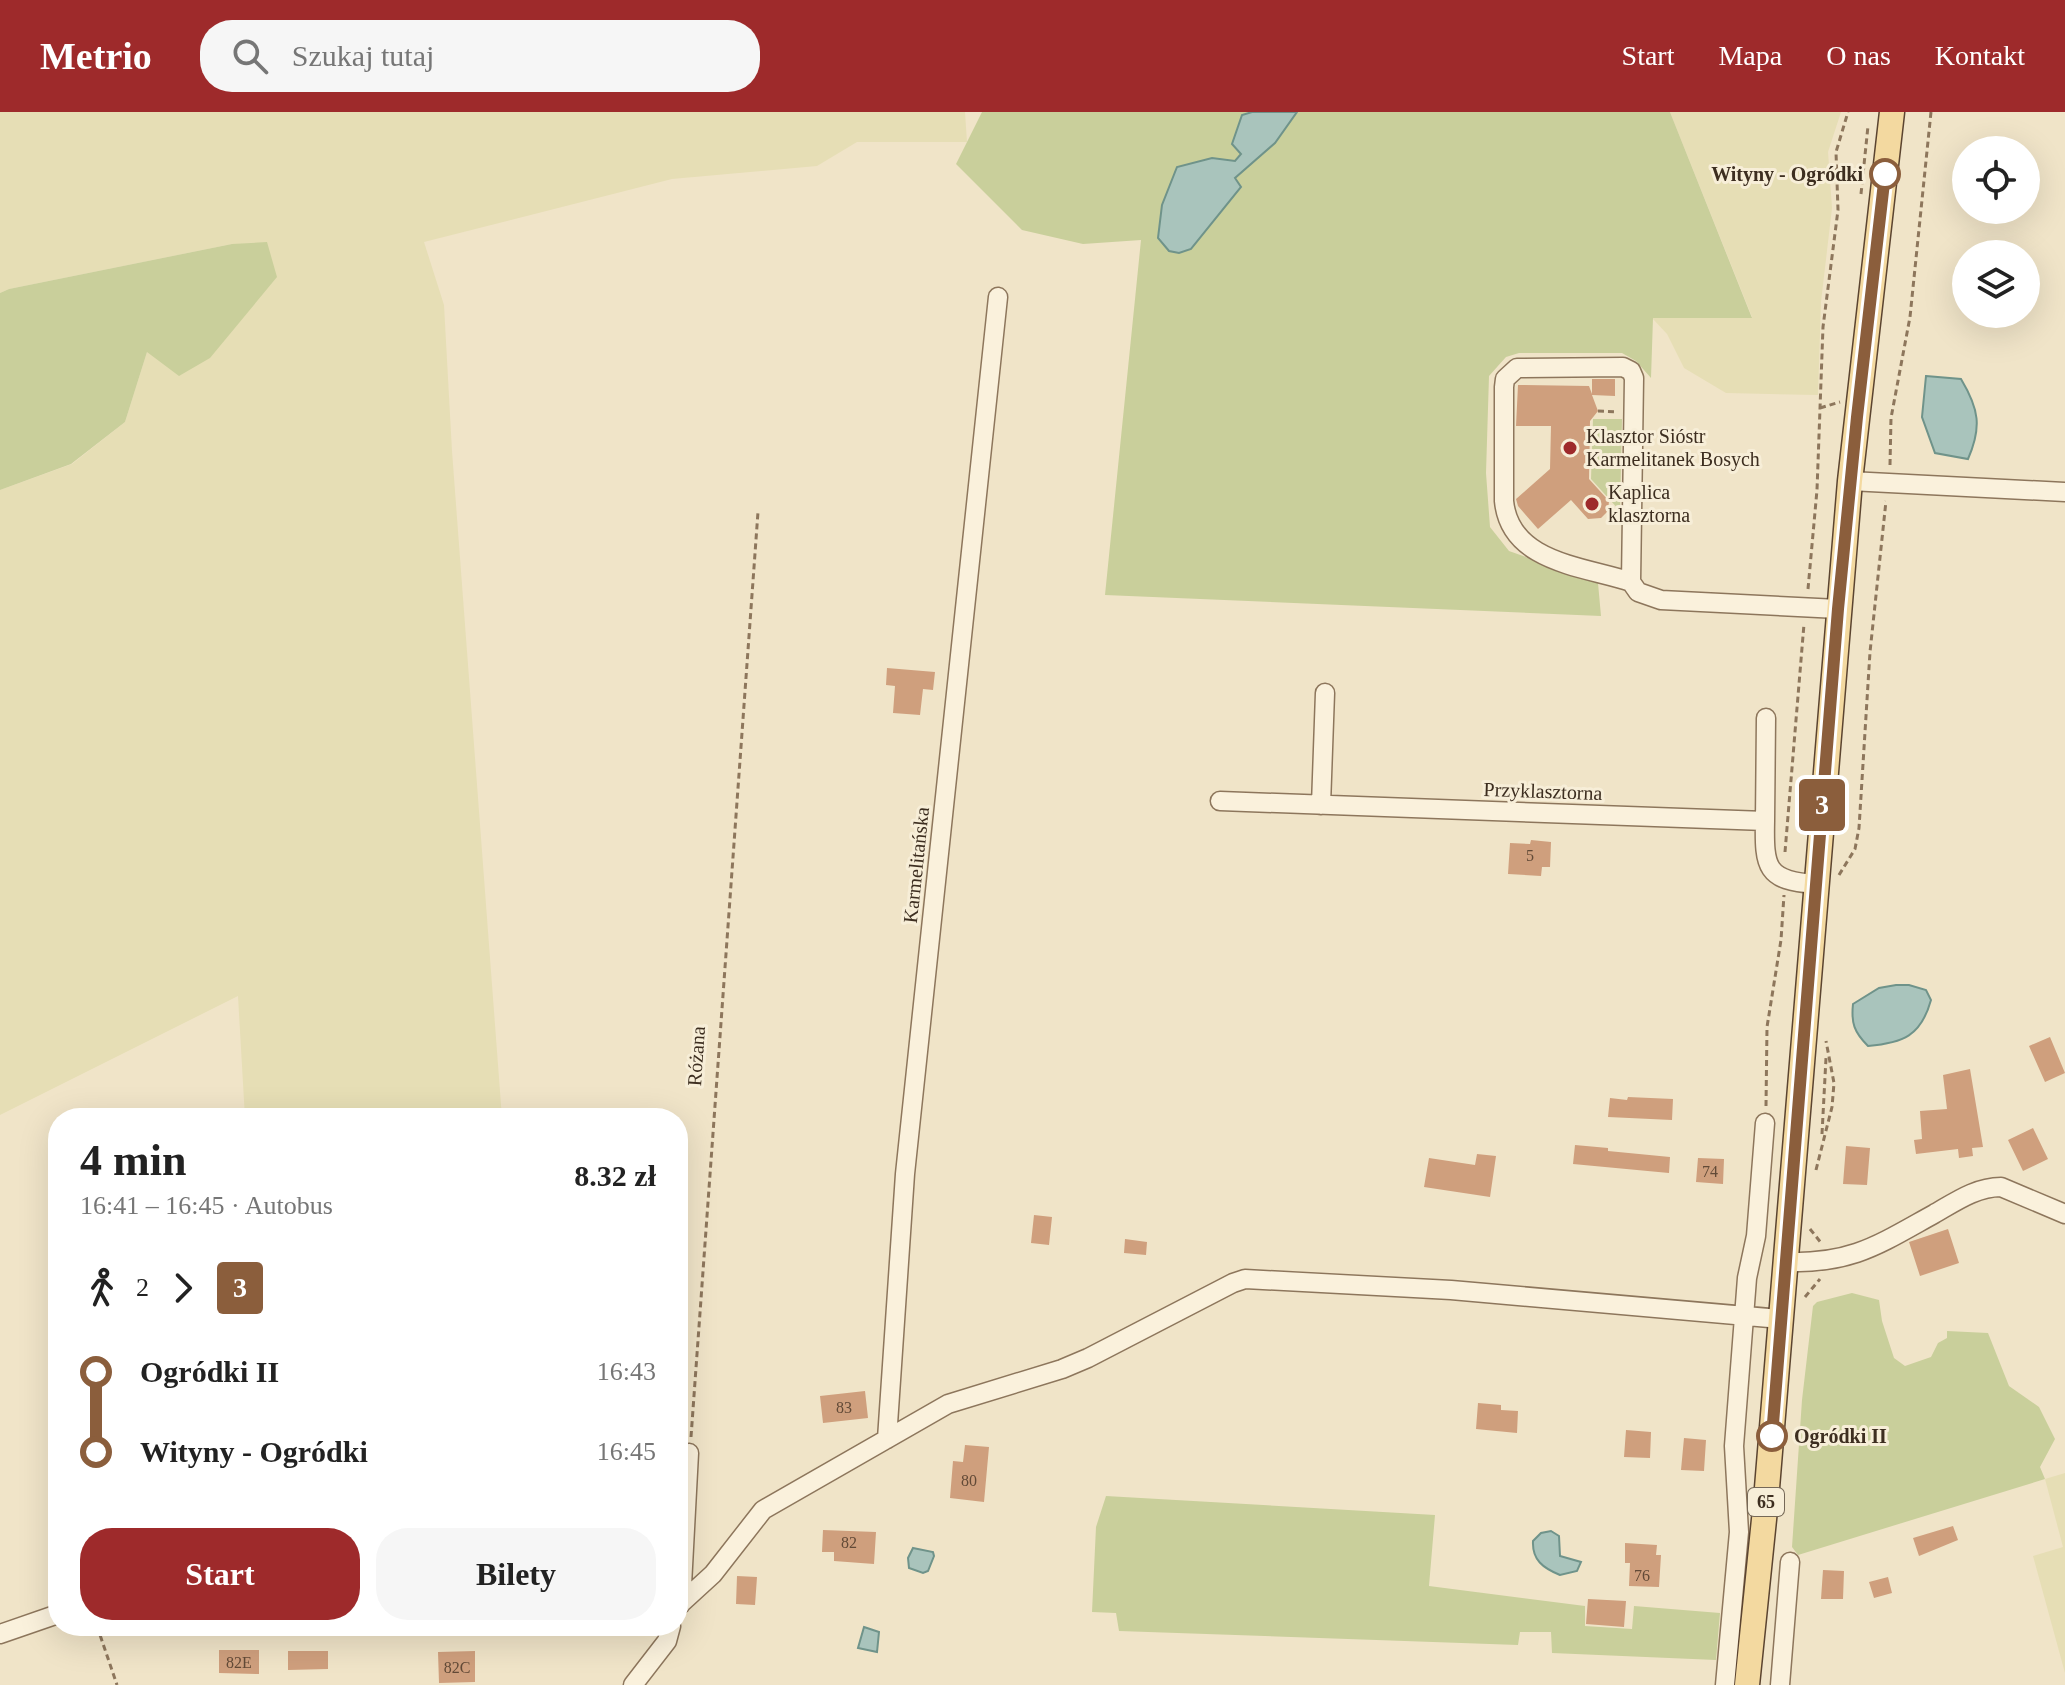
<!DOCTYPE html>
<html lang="pl">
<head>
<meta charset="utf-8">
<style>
  body { margin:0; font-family:Georgia,serif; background:#f6f6f6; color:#222; height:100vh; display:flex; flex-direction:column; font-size:30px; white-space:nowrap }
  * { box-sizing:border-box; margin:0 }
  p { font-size:26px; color:#767676 }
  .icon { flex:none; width:44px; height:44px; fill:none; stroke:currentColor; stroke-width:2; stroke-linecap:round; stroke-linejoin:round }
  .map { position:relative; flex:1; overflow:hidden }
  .drawer { position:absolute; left:48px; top:996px; width:640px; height:528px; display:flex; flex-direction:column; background:#fff; border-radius:32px; box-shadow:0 8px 32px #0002 }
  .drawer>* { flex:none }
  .badge { padding:0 16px; border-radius:6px; font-size:28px; line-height:52px }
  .controls { position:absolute; left:1952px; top:24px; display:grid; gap:16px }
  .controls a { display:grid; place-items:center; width:88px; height:88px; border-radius:50%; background:#fff; box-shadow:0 8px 32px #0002; font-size:40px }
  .map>.badge { position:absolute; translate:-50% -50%; box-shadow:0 0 0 4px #fff }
  .legs { display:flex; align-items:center; gap:12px; height:88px; padding:0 32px; font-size:26px }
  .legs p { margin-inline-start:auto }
  .summary { display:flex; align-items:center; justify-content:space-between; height:136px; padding:0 32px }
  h1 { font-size:44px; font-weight:700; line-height:60px }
  .primary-button { display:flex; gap:16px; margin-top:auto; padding:16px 32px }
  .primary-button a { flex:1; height:92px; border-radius:32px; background:#9e2a2b; color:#fff; font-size:32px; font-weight:700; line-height:92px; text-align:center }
  .primary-button a+a { background:#f6f6f6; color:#222 }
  ul { padding:0 32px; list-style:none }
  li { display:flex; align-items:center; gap:28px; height:80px; font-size:30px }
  li i { display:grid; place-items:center; width:12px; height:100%; margin:0 10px; background:currentColor }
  li i::after { content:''; width:20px; height:20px; margin:-10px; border:6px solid; border-radius:50%; background:#fff }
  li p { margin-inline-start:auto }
  li:first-child i { background:linear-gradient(#0000 50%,currentColor 0) }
  li:last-child i { background:linear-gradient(currentColor 50%,#0000 0) }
  header { display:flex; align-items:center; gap:48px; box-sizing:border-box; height:112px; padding:0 40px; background:#9e2a2b; color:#fff }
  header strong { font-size:38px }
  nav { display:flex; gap:44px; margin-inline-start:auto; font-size:28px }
  .search { width:560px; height:72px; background:#f6f6f6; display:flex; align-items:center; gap:20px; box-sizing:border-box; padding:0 28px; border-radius:32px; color:#767676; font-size:30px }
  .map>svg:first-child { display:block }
  .farmland { fill:#e6deb5 }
  .green { fill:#c9cf9b }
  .water { fill:#a9c4bc; stroke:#6f938a; stroke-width:2 }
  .building { fill:#cf9f7d }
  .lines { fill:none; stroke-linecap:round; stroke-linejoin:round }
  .minor-casing { stroke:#8d765c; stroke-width:21 }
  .major-casing { stroke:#5b4430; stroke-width:27 }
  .path { stroke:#8d765c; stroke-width:3; stroke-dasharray:6 4; stroke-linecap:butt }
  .minor { stroke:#faf1dc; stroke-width:18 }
  .major { stroke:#f3d9a0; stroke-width:24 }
  .line-1-casing { stroke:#fff; stroke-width:18 }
  .line-1 { stroke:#8b5e3c; stroke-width:12 }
  .stop-1-dot { fill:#fff; stroke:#8b5e3c; stroke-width:4 }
  .poi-dot { fill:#9e2a2b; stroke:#f7eed8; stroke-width:3 }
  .labels { text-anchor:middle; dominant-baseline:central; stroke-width:6; stroke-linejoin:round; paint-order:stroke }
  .number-label { font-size:16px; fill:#624a37 }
  .shield { fill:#f7eed8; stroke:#756857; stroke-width:2 }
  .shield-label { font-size:18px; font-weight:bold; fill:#3d2e20 }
  .stop-label { font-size:20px; font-weight:bold; fill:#3d2e20; stroke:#f7eed8; text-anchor:end }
  .poi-label { font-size:20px; fill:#3d2e20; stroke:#f7eed8; text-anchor:start }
  .street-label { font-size:20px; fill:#3d2e20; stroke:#f7eed8 }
</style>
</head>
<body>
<header>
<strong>Metrio</strong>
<div class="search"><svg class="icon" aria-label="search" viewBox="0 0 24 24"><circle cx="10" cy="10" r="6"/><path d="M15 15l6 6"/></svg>Szukaj tutaj</div>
<nav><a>Start</a><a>Mapa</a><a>O nas</a><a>Kontakt</a></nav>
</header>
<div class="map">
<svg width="2065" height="1573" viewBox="0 0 2065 1573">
  <rect width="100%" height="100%" fill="#f0e4c8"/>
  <!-- farmland -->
  <path class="farmland" d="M0 0H965L967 30H857L817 54 672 67 424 130 444 193 452 339 502 1006H245L238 884 0 1003V378L72 352 125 310 147 240 232 132 9 177 0 181Z
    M1670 0H1841L1828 40 1832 96 1821 190 1818 283 1726 281 1684 256 1667 222 1652 206 1752 205Z
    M2065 1361V1561L2033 1444 2063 1435 2045 1367Z"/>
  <!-- green -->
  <path class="green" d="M982 0H1670L1752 206H1653L1651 266 1636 249 1622 241H1519L1506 245 1489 264 1486 361 1490 415 1509 439 1598 471 1601 504 1105 483 1141 128 1083 132 1022 118 956 52Z
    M267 130 277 165 210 246 179 264 147 240 125 310 71 352 0 378V181L9 177 232 132Z
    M1593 307H1622L1620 399 1591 367Z
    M1852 1181 1879 1188 1882 1209 1894 1246 1905 1254 1931 1245 1938 1231 1947 1226V1219L1988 1221 2009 1274 2039 1295 2055 1327 2040 1355 2045 1367 1798 1443 1792 1435 1802 1288 1813 1194 1817 1190Z
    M1106 1384 1435 1403 1429 1474 1585 1494V1514L1632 1517 1634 1494 1720 1501 1716 1548 1552 1541 1551 1520H1520L1518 1533 1119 1519 1116 1501 1092 1500 1096 1415Z"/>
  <!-- water -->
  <path class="water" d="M1252 0H1297L1275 31 1235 66 1241 75 1191 137 1179 141 1169 139 1158 126 1162 93 1177 55 1212 46 1235 49 1241 42 1232 32 1242 3Z
    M1926 264 1961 267C1979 297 1982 315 1968 347L1935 341 1922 305Z
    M1896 873H1909L1926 878 1931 888C1921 924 1903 931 1868 934 1854 920 1851 911 1853 892L1879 876Z
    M1551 1419 1559 1424 1560 1444 1581 1450 1577 1459 1560 1463C1543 1456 1532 1448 1533 1429L1541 1421Z
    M913 1436 933 1440 934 1444 928 1459 923 1461 909 1456 908 1446Z
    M864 1515 879 1520 877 1540 858 1536Z"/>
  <!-- building -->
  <path class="building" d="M1592 267H1615V284L1592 283 1598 299 1590 309 1589 367 1609 389 1608 399 1601 406 1588 407 1571 388 1538 417 1518 394 1516 387 1550 357 1551 314H1516L1518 273 1589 274 1592 282Z
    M887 556 935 560 933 578 923 577 920 603 893 601 895 574 886 573Z
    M1531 728 1551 730 1550 755H1542L1541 764 1508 762 1510 731 1530 732Z
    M2050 925 2065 961 2045 970 2029 934Z
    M1970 957 1983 1035 1972 1036 1973 1044 1959 1046 1958 1037 1916 1042 1914 1028 1922 1027 1920 999 1947 997 1943 963Z
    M1628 985 1673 987 1672 1008 1608 1005 1610 986 1627 988Z
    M2033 1016 2048 1047 2023 1059 2008 1028Z
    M1575 1033 1608 1036V1039L1670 1045 1669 1061 1573 1052Z
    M1846 1034 1870 1036 1867 1073 1843 1072Z
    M1477 1042 1496 1044 1490 1085 1424 1075 1429 1046 1475 1053Z
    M1698 1046 1724 1047 1723 1072 1696 1070Z
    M1034 1103 1052 1105 1049 1133 1031 1131Z
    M1948 1117 1959 1151 1920 1164 1909 1130Z
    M1125 1127 1147 1130 1146 1143 1124 1141Z
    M865 1279 868 1306 823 1311 820 1284Z
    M1478 1291 1501 1293V1298L1518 1299 1517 1321 1476 1317Z
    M1626 1318 1651 1320 1650 1346 1624 1345Z
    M1684 1326 1706 1328 1704 1359 1681 1358Z
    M965 1333 989 1335 984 1390 950 1386 953 1349 963 1350Z
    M1953 1414 1958 1428 1919 1444 1913 1426Z
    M823 1418 876 1420 874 1452 834 1449V1440H822Z
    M1625 1431 1657 1433 1656 1443H1661L1659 1475 1629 1474 1630 1451H1625Z
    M1823 1458 1844 1459 1843 1487H1821Z
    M737 1464 757 1465 755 1493 736 1492Z
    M1888 1465 1892 1481 1874 1486 1869 1470Z
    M1588 1487 1626 1489 1624 1515 1586 1512Z
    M219 1538H259V1562L219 1561Z
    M288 1539H328V1557L288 1558Z
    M475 1539V1570L439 1571 438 1540Z"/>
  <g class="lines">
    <defs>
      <path id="minor" d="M1850 369 2065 380
        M1631 470C1583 454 1510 451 1504 389V275L1505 267 1517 256 1623 255 1631 259 1634 266 1631 470 1638 480 1661 488 1838 497
        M1220 689 1765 709C1764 755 1766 769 1815 772
        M1321 693 1325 581
        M1765 709 1766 606
        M1785 1150C1852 1152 1878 1133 1934 1102 1955 1090 1976 1075 2001 1075L2065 1102
        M887 1327 905 1062 998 185
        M681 1492 689 1341
        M678 1494 713 1462 763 1398 948 1292 1062 1257 1088 1246 1233 1171 1245 1167 1451 1178 1781 1207
        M0 1522 58 1502
        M633 1573 667 1529 671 1514
        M1725 1573 1739 1420 1734 1334 1747 1166 1756 1124 1765 1011
        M1780 1573 1790 1450"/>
      <path id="major" d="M1747 1573 1766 1388 1850 369 1892 0"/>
    </defs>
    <!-- minor casing -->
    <use href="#minor" class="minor-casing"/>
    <!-- major casing -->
    <use href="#major" class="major-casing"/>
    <!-- path -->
    <path class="path" d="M1861 82 1868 14
      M1820 296 1840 290
      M1598 299 1618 300
      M1890 353 1891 306 1910 205 1931 0
      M1808 477 1817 378 1823 215 1838 98 1836 40 1848 0
      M1785 740 1804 512
      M1839 763 1855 737 1859 716 1870 540 1886 389
      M1766 994 1767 915 1781 828 1784 783
      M1822 1022 1826 946
      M1816 1058 1832 995 1834 971 1826 929
      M1810 1117 1822 1132
      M1805 1185 1820 1167
      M691 1325 758 400
      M97 1514 117 1573"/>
    <!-- minor -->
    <use href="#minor" class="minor"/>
    <!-- major -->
    <use href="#major" class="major"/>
  </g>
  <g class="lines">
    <defs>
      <path id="line-1" d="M1772 1324 1838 497 1857 305 1885 62"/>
    </defs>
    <!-- line-1 casing -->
    <use href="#line-1" class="line-1-casing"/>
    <!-- line-1 -->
    <use href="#line-1" class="line-1"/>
  </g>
  <!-- markers -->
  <g class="stop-1-dot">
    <circle cx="1885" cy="62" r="14"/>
    <circle cx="1772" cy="1324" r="14"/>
  </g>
  <g class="poi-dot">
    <circle cx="1570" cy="336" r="8"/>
    <circle cx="1592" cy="392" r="8"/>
  </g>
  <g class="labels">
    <!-- number labels -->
    <g class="number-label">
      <text x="1530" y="743">5</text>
      <text x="1710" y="1059">74</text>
      <text x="844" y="1295">83</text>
      <text x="969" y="1368">80</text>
      <text x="849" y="1430">82</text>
      <text x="1642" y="1463">76</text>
      <text x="239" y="1550">82E</text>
      <text x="457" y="1555">82C</text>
    </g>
    <!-- shield labels -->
    <rect class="shield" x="1748" y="1376" width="36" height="28" rx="6"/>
    <g class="shield-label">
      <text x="1766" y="1390">65</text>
    </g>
    <!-- stop labels -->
    <g class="stop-label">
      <text x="1863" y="62">Wityny - Ogródki</text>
      <text x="1794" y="1324" text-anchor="start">Ogródki II</text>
    </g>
    <!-- poi labels -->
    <g class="poi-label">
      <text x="1586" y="324">Klasztor Sióstr<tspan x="1586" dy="23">Karmelitanek Bosych</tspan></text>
      <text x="1608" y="380">Kaplica<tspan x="1608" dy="23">klasztorna</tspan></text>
    </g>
    <!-- street labels -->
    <g class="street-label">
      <text transform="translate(1543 679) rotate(2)">Przyklasztorna</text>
      <text transform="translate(916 753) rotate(-84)">Karmelitańska</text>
      <text transform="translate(696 944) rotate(-86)">Różana</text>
    </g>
  </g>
</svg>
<div class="controls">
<a><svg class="icon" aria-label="locate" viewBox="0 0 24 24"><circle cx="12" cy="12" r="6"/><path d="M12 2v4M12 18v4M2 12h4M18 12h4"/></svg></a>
<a><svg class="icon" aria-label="layers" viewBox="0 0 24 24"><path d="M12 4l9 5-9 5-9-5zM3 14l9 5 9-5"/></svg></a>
</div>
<b class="badge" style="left:1822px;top:693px;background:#8b5e3c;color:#fff">3</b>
<section class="drawer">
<div class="summary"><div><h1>4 min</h1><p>16:41 – 16:45 · Autobus</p></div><b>8.32 zł</b></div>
<div class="legs"><svg class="icon" aria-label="walk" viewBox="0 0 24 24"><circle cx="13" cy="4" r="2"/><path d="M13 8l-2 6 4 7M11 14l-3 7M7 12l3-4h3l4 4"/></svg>2<svg class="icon" aria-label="forward" viewBox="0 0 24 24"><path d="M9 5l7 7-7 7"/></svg><b class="badge" style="background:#8b5e3c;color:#fff">3</b></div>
<ul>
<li><i style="color:#8b5e3c"></i><b>Ogródki II</b><p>16:43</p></li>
<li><i style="color:#8b5e3c"></i><b>Wityny - Ogródki</b><p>16:45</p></li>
</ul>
<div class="primary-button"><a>Start</a><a>Bilety</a></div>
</section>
</div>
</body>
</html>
